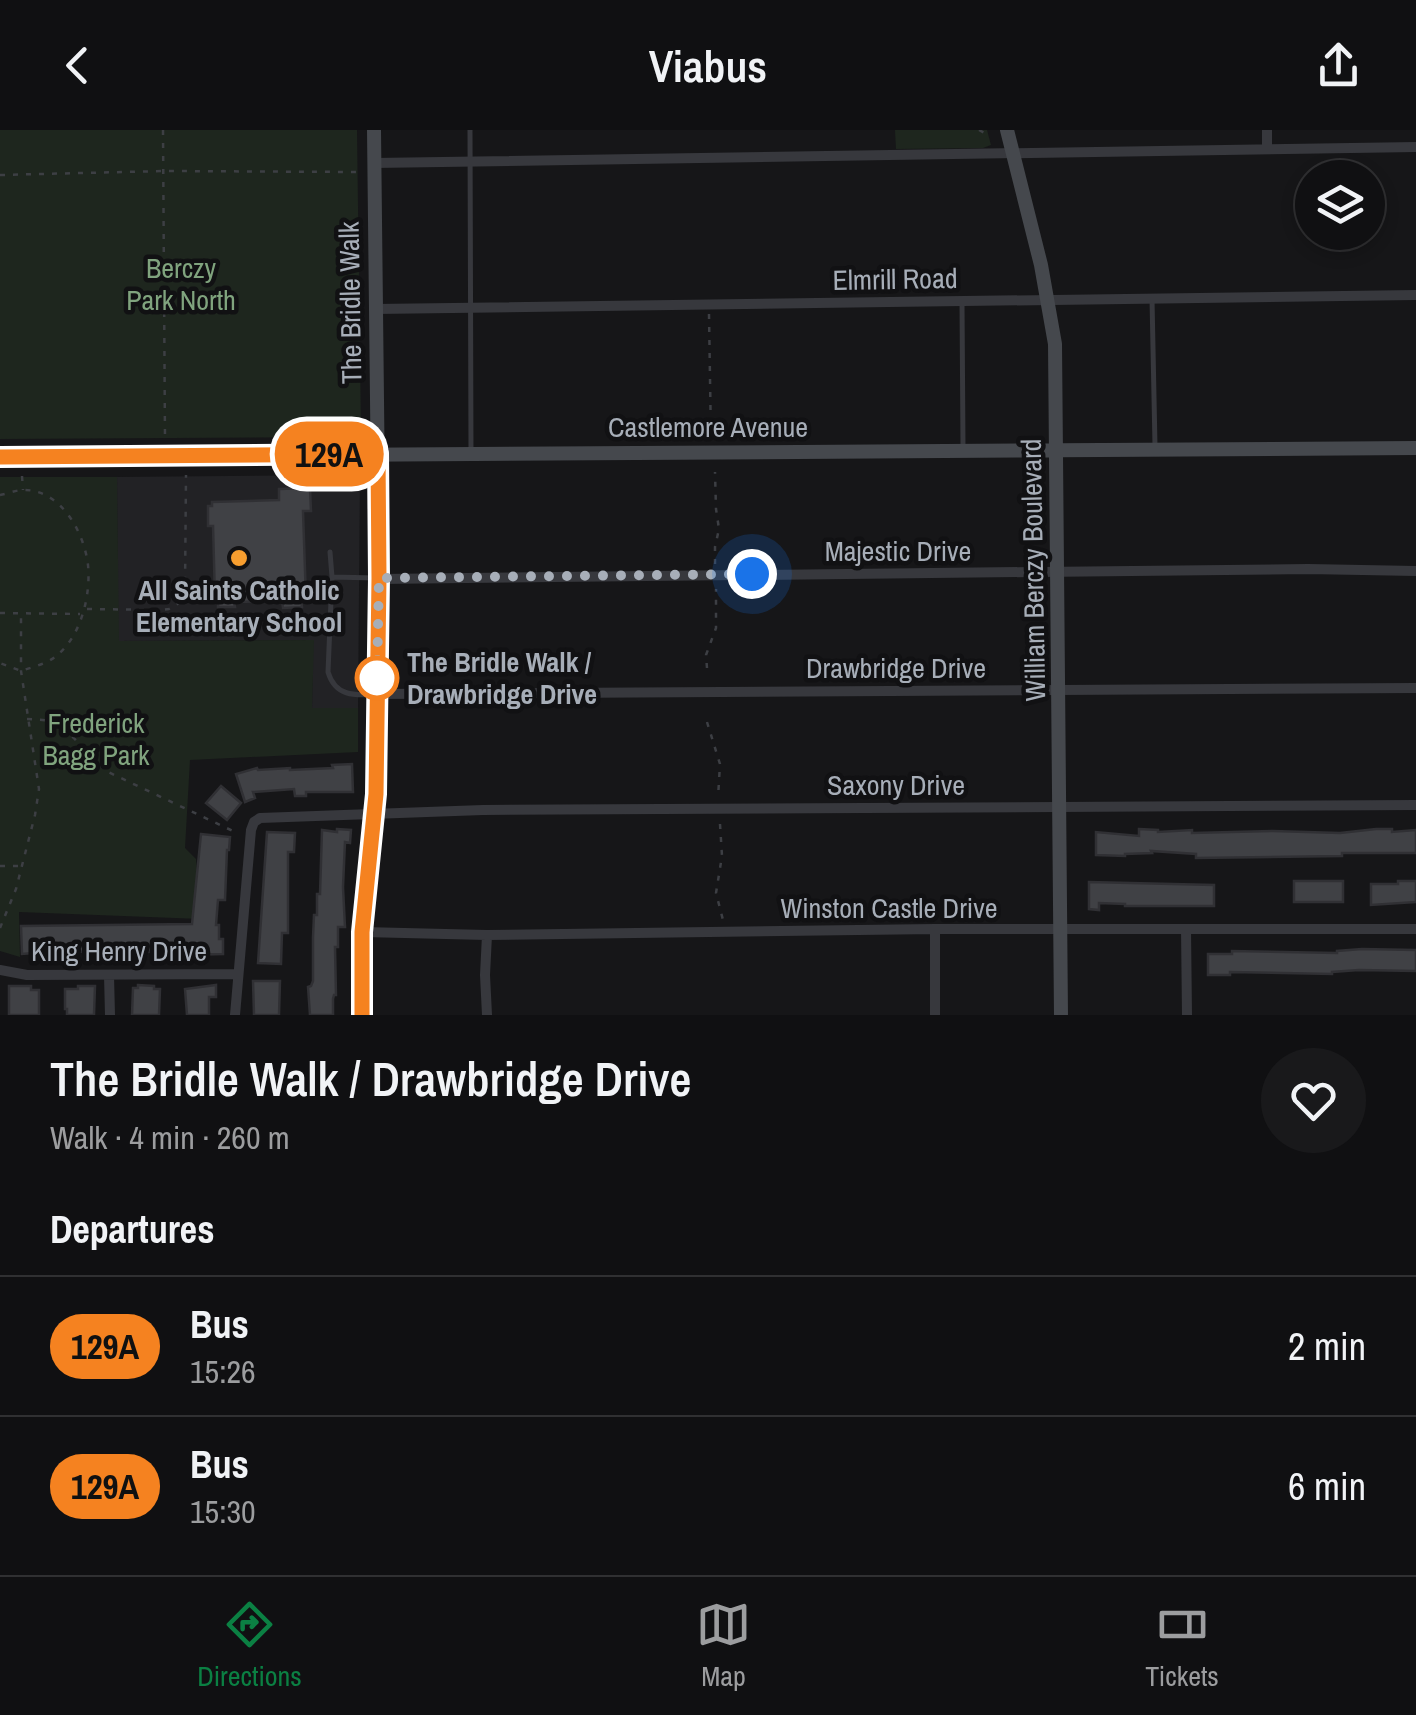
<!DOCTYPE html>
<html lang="en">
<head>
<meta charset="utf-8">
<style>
  body { margin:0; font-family:"Archivo Narrow",sans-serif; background:#19191b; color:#f1f3f6; height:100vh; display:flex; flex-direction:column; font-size:38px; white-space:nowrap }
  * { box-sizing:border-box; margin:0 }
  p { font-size:32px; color:#9c9d9f }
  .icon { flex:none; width:55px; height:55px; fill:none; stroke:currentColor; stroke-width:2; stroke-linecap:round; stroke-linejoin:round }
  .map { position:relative; height:885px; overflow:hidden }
  .drawer { display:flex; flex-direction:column; background:#101012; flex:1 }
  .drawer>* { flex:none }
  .badge { padding:0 20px; border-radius:32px; font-size:35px; line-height:65px }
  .tools { position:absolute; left:1295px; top:30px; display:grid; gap:20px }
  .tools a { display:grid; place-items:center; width:90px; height:90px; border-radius:50%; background:#101012; box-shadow:0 5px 15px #0003,0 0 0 2px #303032; font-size:50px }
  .you { position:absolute; width:50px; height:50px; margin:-25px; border:8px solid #fff; border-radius:50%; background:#1a73e8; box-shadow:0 0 0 15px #1a73e833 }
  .map>.badge { position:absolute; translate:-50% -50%; box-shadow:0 0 0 5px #fff }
  h2 { padding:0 50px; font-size:38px; line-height:90px }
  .round { display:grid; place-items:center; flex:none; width:105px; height:105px; border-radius:52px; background:#19191b }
  .overview { display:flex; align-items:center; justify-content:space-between; height:170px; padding:0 50px }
  h1 { font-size:48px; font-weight:600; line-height:75px }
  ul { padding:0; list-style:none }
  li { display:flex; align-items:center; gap:30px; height:140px; padding:0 50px; border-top:2px solid #303032 }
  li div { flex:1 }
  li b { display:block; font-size:38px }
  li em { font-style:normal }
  li .badge { min-width:110px; font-weight:700; text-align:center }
  header { display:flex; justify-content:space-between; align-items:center; height:130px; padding:0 50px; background:#101012; font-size:45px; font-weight:600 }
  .tab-bar { display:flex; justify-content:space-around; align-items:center; height:140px; border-top:2px solid #303032; background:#101012; font-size:28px; color:#9c9d9f }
  .tab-bar a { display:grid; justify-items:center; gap:5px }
  .tab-bar .on { color:#0b8043 }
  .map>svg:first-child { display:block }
  .built { fill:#222225 }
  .green { fill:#1e261e }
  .building { fill:#404145; stroke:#303034; stroke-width:2.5 }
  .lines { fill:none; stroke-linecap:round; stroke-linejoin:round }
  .path { stroke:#3d3f44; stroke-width:2.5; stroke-dasharray:5 8; stroke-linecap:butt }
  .lane { stroke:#37383d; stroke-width:5 }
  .street { stroke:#37383d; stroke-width:10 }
  .secondary { stroke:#45484d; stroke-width:14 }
  .line-casing { stroke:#fff; stroke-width:22 }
  .line { stroke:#f58220; stroke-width:15 }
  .walk { stroke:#a7aeb8; stroke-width:10; stroke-dasharray:0 18 }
  .poi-dot { fill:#f79e2f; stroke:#111113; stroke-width:4 }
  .stop-dot { fill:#fff; stroke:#f58220; stroke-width:5 }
  .labels { text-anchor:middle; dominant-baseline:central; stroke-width:9; stroke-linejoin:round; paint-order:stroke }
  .park-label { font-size:28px; fill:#80a47e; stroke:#111113 }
  .street-label { font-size:28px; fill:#a7aeb8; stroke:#111113 }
  .poi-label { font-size:28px; font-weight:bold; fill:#a7aeb8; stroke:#111113 }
  .stop-label { font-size:28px; font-weight:bold; fill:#a7aeb8; stroke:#111113; text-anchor:start }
</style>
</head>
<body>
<header><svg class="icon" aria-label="back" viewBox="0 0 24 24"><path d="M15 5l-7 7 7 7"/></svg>Viabus<svg class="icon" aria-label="share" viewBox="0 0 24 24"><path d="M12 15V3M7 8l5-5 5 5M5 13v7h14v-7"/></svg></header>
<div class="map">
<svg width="1416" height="885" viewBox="0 0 1416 885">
  <rect width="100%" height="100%" fill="#161618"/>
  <!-- built -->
  <path class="built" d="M360 345 358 578H312L313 510 118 511 117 347Z"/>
  <!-- green -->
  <path class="green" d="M0 0H357L361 302 357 307 0 309Z
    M895 0H987L991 15 983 18 896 19Z
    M0 347H117L119 511 314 510 312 578H358V622L190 630 185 718 196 729 201 789 19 782 20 827 0 821Z"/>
  <!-- building -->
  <path class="building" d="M310 358 311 381H303L306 469H301L302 477 283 478 282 471 234 472 235 477H218V469H215L213 396H208V376H212V372L279 370V359Z
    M352 634 353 662H306V666H295L294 659 253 662 255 668 245 672 236 644 257 638 258 640 290 638V640L333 638 332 635Z
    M221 656 241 673 227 690 206 673Z
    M337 699 351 700 350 713 345 712 343 757 345 797H338V817H335L336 865H334L333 869V885H310L308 857 311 856 313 851V807L314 785H317V764H320L322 700 337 702Z
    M1139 699 1158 700V702L1192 700V703L1273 701 1340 703 1376 699H1392V702L1416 700V723H1342V726L1196 728V724L1151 721 1152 723 1125 724V726L1096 725V702L1139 706Z
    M267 702 295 703 294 722H288V803H282L281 834 258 833Z
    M201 704 230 707 229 720H227L225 770H218L216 795H219V809H223V824L184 825V821L146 822V825H133V821L56 822V817L33 819V823L22 824 21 796 192 794Z
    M1294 751H1343V772H1294Z
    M1398 751H1416V772L1371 775V754H1398Z
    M1089 752 1214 755V776H1125V774L1099 773V780L1089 779Z
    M1362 819 1416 820V841L1359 840 1332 842V844L1230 842V845H1208V824H1232V821L1337 823V821Z
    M253 851H280L279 885H254Z
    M138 855 154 856V859H160L159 885H132L133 858H138Z
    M216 855V867H209V885H187L185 859Z
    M9 856H31V860H39V885H9Z
    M78 856H95L94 885H67V879H65V859H78Z"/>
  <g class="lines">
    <!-- path -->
    <path class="path" d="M163 0 165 309
      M979 0 990 6
      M0 45 164 41 359 42
      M709 184 711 311
      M22 346 23 360
      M0 365C7 364 16 360 23 360 60 359 84 401 88 435 91 465 81 507 56 526 47 534 32 537 21 541L0 533
      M715 434V417L719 399 716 379 715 342
      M87 479 161 480 169 479 182 471 185 459 186 345
      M0 483 80 484
      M707 538 706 525 716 498V459
      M27 589 57 591 106 641 235 702
      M707 592 720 634 718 668
      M720 694 722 726 716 763 723 790
      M0 736H20
      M0 798 16 759 35 685 39 659 21 541V483"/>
    <!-- lane -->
    <path class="lane" d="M470 0 471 322
      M1152 169 1155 316
      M962 173 963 317
      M330 422 332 447
      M376 564C354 566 335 566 328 542L332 447 376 448"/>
    <!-- street -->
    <path class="street" d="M1267 0V19
      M374 33 1416 17
      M375 179 1416 165
      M379 449 1308 439 1416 441
      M377 564 1416 558
      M935 799V885
      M1186 799 1187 885
      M363 802 487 805 935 799H1416
      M0 840 27 845 238 844
      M109 845 110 885
      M235 885 251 700 254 692 260 688 483 680 1416 675
      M487 885 485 845 487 805"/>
    <!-- secondary -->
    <path class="secondary" d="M1007 0 1041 135 1055 214 1061 885
      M0 327 1416 318
      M362 885 363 802 376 665 379 449 374 0"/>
  </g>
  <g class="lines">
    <defs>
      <path id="line" d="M0 327 378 324 379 448 376 664 362 802V885"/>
    </defs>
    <!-- line casing -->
    <use href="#line" class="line-casing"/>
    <!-- line -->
    <use href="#line" class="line"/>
    <!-- walk -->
    <path class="walk" d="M377 548 379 448 752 444"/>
  </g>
  <!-- markers -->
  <circle class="poi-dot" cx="239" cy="428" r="10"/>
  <circle class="stop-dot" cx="377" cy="548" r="20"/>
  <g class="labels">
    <!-- park labels -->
    <g class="park-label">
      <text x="181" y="138">Berczy<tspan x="181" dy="32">Park North</tspan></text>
      <text x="96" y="593">Frederick<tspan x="96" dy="32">Bagg Park</tspan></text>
    </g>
    <!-- street labels -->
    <g class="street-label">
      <text transform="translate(895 149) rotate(-1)">Elmrill Road</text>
      <text transform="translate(350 173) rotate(-91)">The Bridle Walk</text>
      <text x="708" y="297">Castlemore Avenue</text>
      <text x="898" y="421">Majestic Drive</text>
      <text transform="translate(1033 440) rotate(-91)">William Berczy Boulevard</text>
      <text x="896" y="538">Drawbridge Drive</text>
      <text x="896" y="655">Saxony Drive</text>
      <text x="889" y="778">Winston Castle Drive</text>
      <text x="119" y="821">King Henry Drive</text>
    </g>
    <!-- poi labels -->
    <g class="poi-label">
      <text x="239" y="460">All Saints Catholic<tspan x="239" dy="32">Elementary School</tspan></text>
    </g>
    <!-- stop labels -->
    <g class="stop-label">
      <text x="407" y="532">The Bridle Walk /<tspan x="407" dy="32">Drawbridge Drive</tspan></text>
    </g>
  </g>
</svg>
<div class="tools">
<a><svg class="icon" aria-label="layers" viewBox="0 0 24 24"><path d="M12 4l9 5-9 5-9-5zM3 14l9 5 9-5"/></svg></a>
</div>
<div class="you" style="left:752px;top:444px"></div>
<b class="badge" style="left:329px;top:324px;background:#f58220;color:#111">129A</b>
</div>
<section class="drawer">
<div class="overview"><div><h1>The Bridle Walk / Drawbridge Drive</h1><p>Walk · 4 min · 260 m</p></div><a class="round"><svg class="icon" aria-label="heart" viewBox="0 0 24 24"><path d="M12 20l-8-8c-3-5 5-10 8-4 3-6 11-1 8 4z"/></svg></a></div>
<h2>Departures</h2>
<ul>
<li><span class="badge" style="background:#f58220;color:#111">129A</span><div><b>Bus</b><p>15:26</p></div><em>2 min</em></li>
<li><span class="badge" style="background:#f58220;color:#111">129A</span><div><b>Bus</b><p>15:30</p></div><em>6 min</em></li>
</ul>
</section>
<nav class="tab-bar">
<a class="on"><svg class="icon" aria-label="directions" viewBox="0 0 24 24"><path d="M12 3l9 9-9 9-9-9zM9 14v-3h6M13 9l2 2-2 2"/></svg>Directions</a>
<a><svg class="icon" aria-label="map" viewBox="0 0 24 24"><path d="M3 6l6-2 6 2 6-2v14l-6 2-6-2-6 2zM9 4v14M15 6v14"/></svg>Map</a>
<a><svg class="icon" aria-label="tickets" viewBox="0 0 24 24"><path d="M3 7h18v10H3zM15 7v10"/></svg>Tickets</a>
</nav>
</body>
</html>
